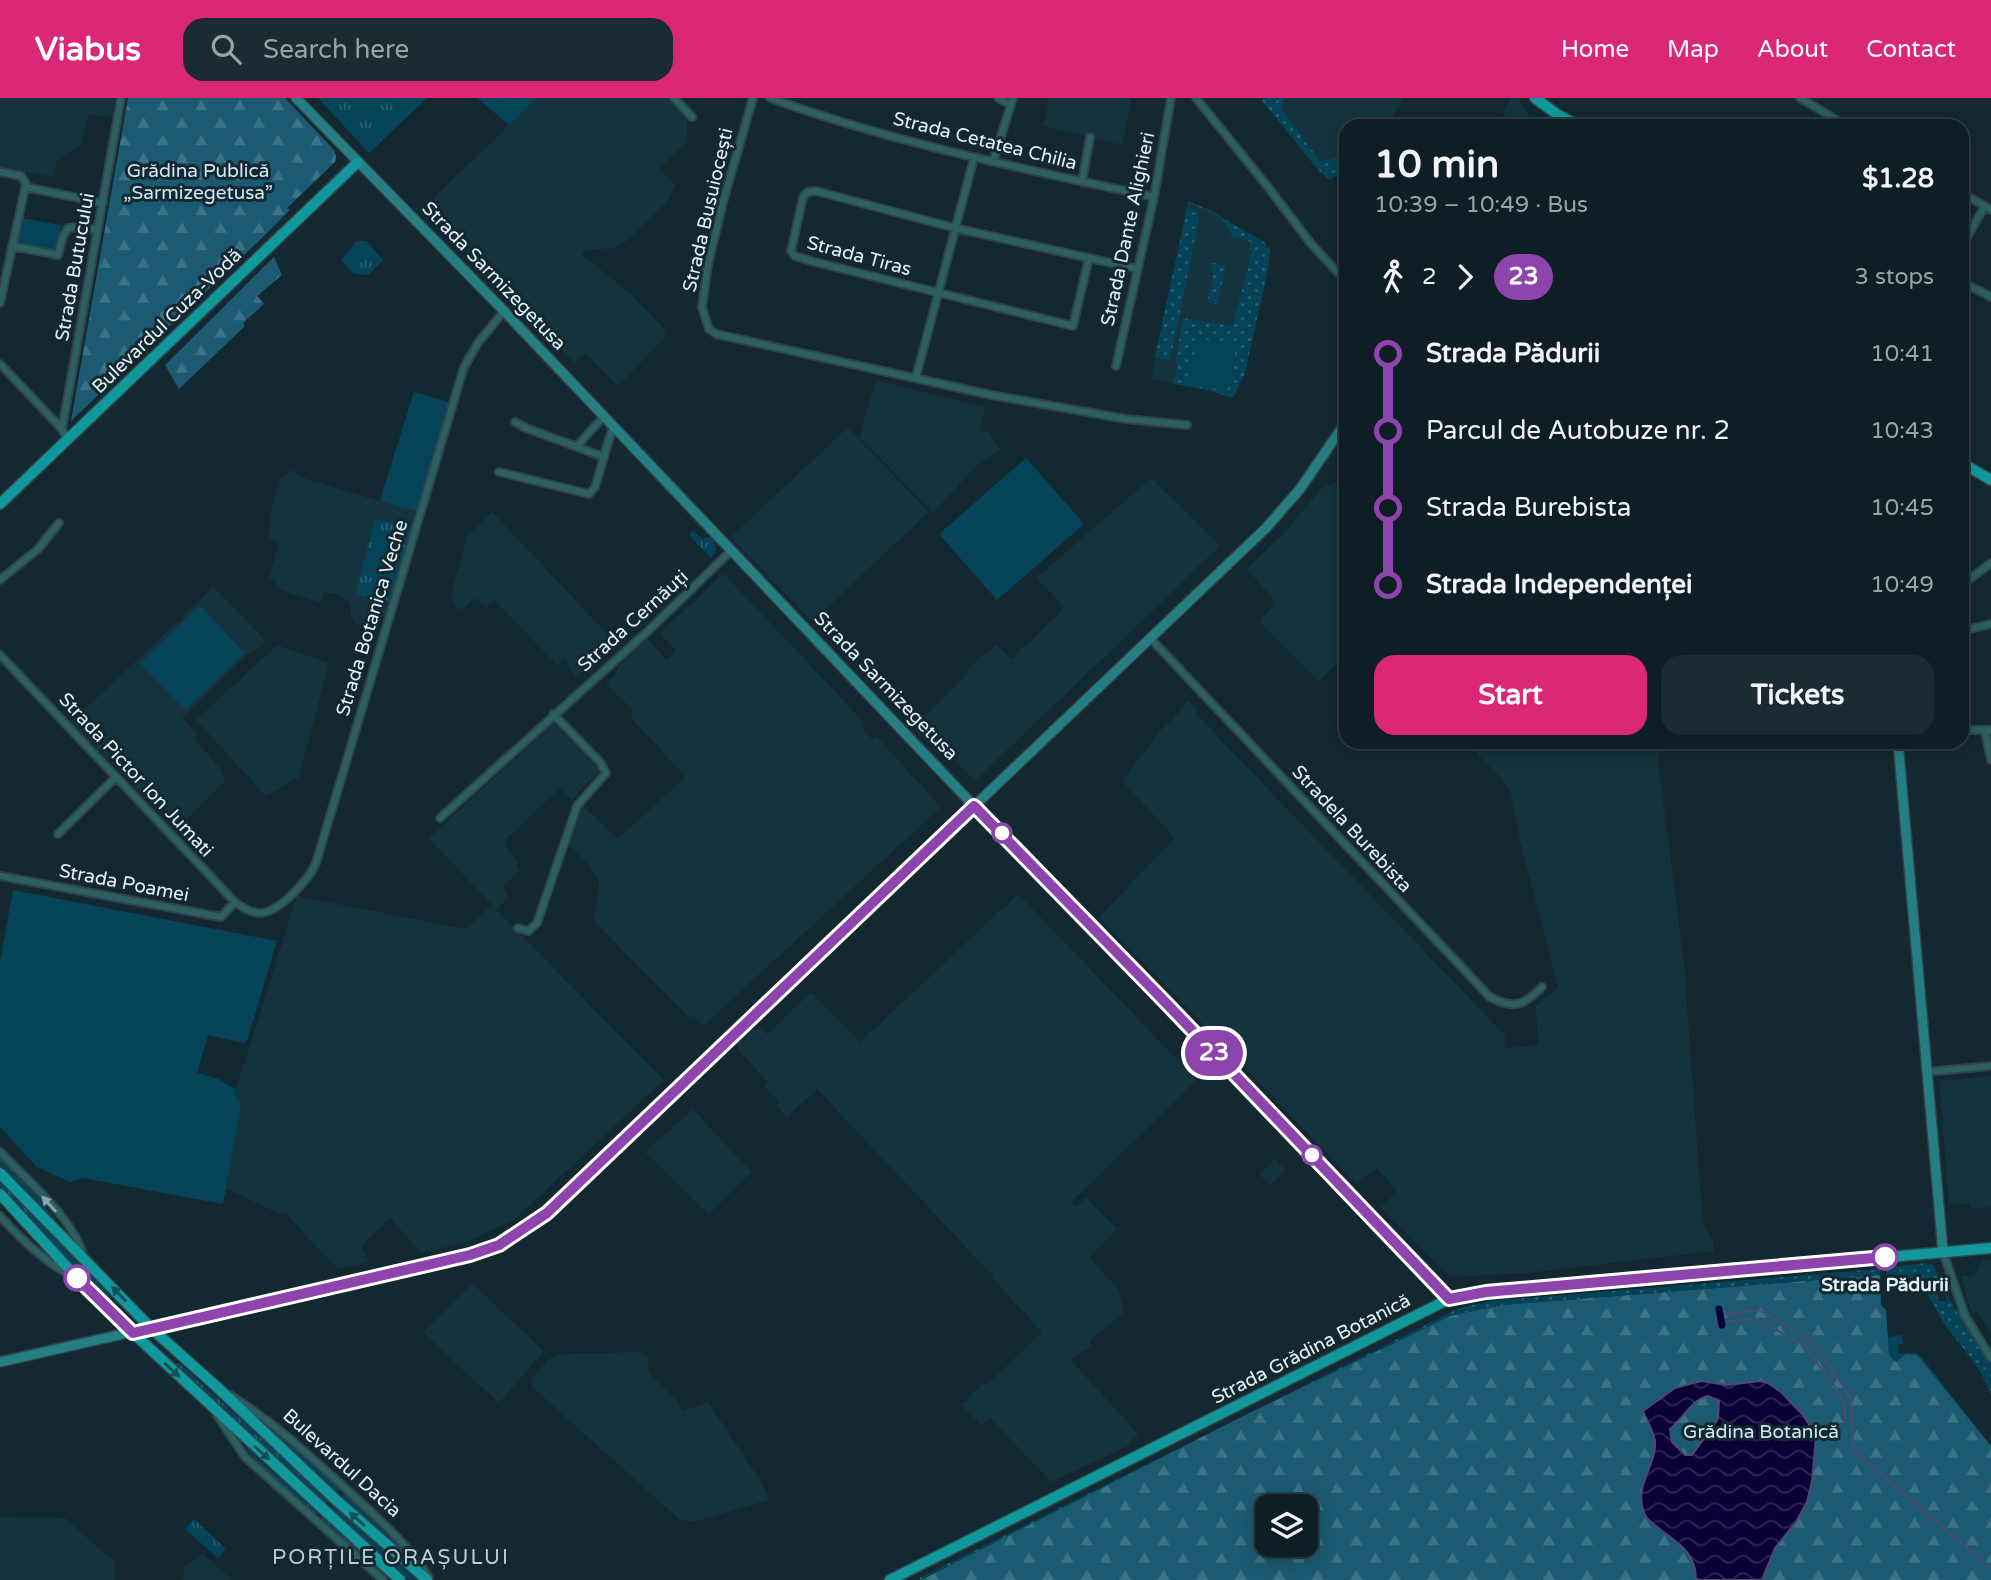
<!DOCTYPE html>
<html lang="en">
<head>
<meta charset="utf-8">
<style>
  body { margin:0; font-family:"Varela Round",sans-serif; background:#1c2b31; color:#f1f3f6; height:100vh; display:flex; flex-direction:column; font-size:26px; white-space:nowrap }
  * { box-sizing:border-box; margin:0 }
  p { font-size:23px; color:#9ba2a6 }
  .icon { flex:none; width:38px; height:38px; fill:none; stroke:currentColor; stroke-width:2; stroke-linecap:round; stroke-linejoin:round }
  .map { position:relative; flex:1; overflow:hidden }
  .details { position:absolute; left:1339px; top:21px; width:630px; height:630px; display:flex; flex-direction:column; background:#0e1e24; border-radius:21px; box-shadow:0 4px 18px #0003,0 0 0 2px #2e3c41 }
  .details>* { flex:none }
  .badge { padding:0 14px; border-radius:23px; font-size:24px; line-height:46px }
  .buttons { position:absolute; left:1255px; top:1396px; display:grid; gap:14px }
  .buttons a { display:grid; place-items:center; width:63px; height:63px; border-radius:14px; background:#0e1e24; box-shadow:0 4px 18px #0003,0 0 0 2px #2e3c41; font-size:35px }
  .map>.badge { position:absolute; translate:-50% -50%; box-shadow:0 0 0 4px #fff }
  .legs { display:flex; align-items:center; gap:10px; height:77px; padding:0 35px; font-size:23px }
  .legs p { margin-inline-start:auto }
  .overview { display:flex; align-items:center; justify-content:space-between; height:119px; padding:0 35px }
  h1 { font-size:38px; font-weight:800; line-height:52px }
  .cta { display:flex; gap:14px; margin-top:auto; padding:14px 35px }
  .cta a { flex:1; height:80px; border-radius:21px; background:#db2777; color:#fff; font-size:28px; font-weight:800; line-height:80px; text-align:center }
  .cta a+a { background:#1c2b31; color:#f1f3f6 }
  ul { padding:0 35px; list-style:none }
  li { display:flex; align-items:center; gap:24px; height:77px; font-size:26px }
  li i { display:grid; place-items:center; width:10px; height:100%; margin:0 9px; background:currentColor }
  li i::after { content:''; width:18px; height:18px; margin:-9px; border:5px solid; border-radius:50%; background:#0e1e24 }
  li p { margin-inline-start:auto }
  li:first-child i { background:linear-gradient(#0000 50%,currentColor 0) }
  li:last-child i { background:linear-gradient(currentColor 50%,#0000 0) }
  header { display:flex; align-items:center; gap:42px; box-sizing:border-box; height:98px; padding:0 35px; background:#db2777; color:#fff }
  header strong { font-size:33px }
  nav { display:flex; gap:38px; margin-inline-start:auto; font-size:24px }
  .search { width:490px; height:63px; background:#1c2b31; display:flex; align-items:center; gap:18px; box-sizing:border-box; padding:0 24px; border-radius:21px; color:#9ba2a6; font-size:26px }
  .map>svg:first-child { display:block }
  .built { fill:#14333e }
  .grass { fill:url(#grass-tufts) }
  .forest { fill:url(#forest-firs); fill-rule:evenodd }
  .garden { fill:url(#garden-dots) }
  .pitch { fill:#054458 }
  .water { fill:url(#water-waves); stroke:#4d4970; stroke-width:2; fill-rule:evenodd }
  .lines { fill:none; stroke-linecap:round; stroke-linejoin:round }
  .stream { stroke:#4d4970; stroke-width:2 }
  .canal { stroke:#0c0136; stroke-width:7 }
  .street-casing { stroke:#30444c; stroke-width:10 }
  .secondary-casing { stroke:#30444c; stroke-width:12 }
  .primary-casing { stroke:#30444c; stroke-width:13 }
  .street { stroke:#2c5f60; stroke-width:6 }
  .secondary { stroke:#257f82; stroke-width:9 }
  .primary { stroke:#11989c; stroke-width:10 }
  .oneway { fill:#88a8ab }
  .oneway2 { fill:#124f56 }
  .line-1-casing { stroke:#fff; stroke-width:16 }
  .line-1 { stroke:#8e44ad; stroke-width:10 }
  .stop-1-dot { fill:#fff; stroke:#8e44ad; stroke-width:3.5 }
  .labels { text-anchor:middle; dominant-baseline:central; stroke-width:6; stroke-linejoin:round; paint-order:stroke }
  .street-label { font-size:19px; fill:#e4f1f6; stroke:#132830 }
  .park-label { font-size:19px; fill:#cfe8f3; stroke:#132830 }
  .stop-label { font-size:19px; font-weight:bold; fill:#e4f1f6; stroke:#132830 }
  .neighbourhood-label { font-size:21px; letter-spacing:2px; fill:#b7d0db; stroke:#132830 }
</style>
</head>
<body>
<header>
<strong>Viabus</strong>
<div class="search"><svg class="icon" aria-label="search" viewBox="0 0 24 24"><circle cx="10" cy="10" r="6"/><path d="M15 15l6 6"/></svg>Search here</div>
<nav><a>Home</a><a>Map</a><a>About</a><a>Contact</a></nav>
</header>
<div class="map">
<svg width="1991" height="1482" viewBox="0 0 1991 1482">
  <defs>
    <pattern id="grass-tufts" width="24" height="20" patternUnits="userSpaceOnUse" patternTransform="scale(1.75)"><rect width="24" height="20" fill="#054458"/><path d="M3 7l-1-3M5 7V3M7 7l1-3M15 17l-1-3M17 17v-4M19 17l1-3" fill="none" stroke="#295f71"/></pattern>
    <pattern id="forest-firs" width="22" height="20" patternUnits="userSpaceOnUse" patternTransform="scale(1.75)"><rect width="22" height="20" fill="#1b5a71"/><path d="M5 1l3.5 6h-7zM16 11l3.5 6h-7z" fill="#3c7286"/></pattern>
    <pattern id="garden-dots" width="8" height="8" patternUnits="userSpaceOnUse" patternTransform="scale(1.75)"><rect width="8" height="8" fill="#054458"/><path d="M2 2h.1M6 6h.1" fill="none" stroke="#295f71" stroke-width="1.8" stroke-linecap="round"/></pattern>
    <pattern id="water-waves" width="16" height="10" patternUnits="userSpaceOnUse" patternTransform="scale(1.75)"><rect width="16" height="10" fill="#0c0136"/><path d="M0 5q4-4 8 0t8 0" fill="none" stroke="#2f2654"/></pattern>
  </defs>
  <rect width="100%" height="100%" fill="#132830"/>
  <!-- built -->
  <path class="built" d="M0 0H115L112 19 88 17 82 44 78 50 57 63 54 79 0 70Z
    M477 0H669L687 18V44L659 70 676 88 664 107 625 144 615 150 585 152 582 157 631 196 666 233 665 239 618 288 585 255 574 265 424 109 509 27Z
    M1049 0H1132L1122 47 1043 28Z
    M1284 0H1405L1385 28H1346V58L1320 63 1281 10Z
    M1511 0H1518L1536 28H1505L1511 23 1502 15Z
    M1188 103 1214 113 1236 129 1266 145 1265 150 1270 151 1268 175 1245 274 1233 300 1203 291 1151 281Z
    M876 282 985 309 980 332 989 334 1001 352 976 368 933 415 859 339Z
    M414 294 449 304 417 413 414 416 412 422 414 423 385 518 378 522 356 526 351 517 350 505 335 496 324 494 321 505 291 496 274 487 276 482 269 480 279 444 268 440 271 419H269L280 380 293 372 304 380 379 403Z
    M848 329 929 414 812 524 731 439Z
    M1151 380 1220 448 975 683 953 661 956 656 951 651 947 654 918 625 969 574 967 572 985 555 986 556 996 546 1011 561 1063 512 1064 509 1036 480Z
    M1326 385 1330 388 1335 385 1346 395V557L1319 583 1259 523 1274 507V502L1247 471 1286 433Z
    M492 414 614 543 576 579 567 568 569 566 564 561 557 567 495 502 486 510 475 500 461 513 452 503 451 496 467 439Z
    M723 475 865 625 861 629 873 642 877 639 941 709 703 928 693 917 689 920 594 823 599 782 589 767 568 745 583 708 617 741 686 679 632 621V611L606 587 616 576 617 569 647 541 667 562 676 553 660 536Z
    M213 489 266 543 256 552 254 551 182 620 198 637 195 641 221 672 225 683 176 732 71 624 173 528 183 521 182 519Z
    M277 547 329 565 299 679 266 698 196 622Z
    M1188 602 1197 611 1195 615 1505 937 1506 950 1538 947 1536 908 1558 890 1518 735 1519 734 1509 692 1501 680 1476 655 1479 651 1472 644H1663L1658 662 1684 865 1703 1128 1713 1142 1714 1153 1528 1175 1455 1179 1448 1177 1380 1109 1398 1094 1376 1070 1357 1086 1099 819 1175 740 1122 683 1167 624 1170 625Z
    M553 625 600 672 572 702 560 690 505 742 507 746 505 749 519 764 516 767 520 772 504 788 509 799 496 812 664 982 515 1121 467 1144 421 1155 390 1120 361 1148 369 1164 338 1171 285 1115 282 1117 225 1090 241 1005 235 998 236 991 297 798 466 831 492 807 429 740Z
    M1018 796 1197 982 1071 1104 1076 1109 1086 1099 1117 1131 1091 1157 1092 1162 1118 1191 1124 1211 1123 1215 1089 1243 1092 1248 1070 1261 1138 1336 1137 1339 1129 1344 1128 1348 1051 1384 990 1320 981 1327 961 1307 984 1285 987 1287 1042 1234 993 1181V1178L817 991 787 1019 776 1007 779 1003 764 988 768 984 739 953 738 944 750 933 761 930 767 936 811 894 860 944Z
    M1991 978V1109L1972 1111 1969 1106 1949 1107 1939 983Z
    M693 1011 751 1074 709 1116 645 1054Z
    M1275 1061 1286 1072 1270 1087 1259 1076Z
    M1983 1162H1991V1235L1977 1213 1972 1217 1961 1178H1971L1976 1175Z
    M472 1185 544 1253 499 1305 423 1235Z
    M641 1254 648 1260 649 1275 679 1305 683 1313 708 1304 760 1382 769 1399 768 1402 694 1424 680 1422 531 1288V1281L548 1262 558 1256Z
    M0 1419 65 1420 116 1465 115 1482H0Z
    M203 1456 232 1482H183L184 1469Z"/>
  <!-- grass -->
  <path class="grass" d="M318 0H427L369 55Z
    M357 143H366L383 162 368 177 354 176 341 162Z
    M375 421 411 430 389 505 355 496Z
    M693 433 702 441 713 439 716 451 711 460 689 437Z
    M0 1059 43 1105 60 1128 0 1067Z
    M0 1083 111 1199 108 1202 0 1089Z
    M1901 1237 1903 1246H1899L1898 1255C1908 1257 1913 1251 1922 1260L1991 1348 1917 1257 1906 1256 1896 1264 1889 1257 1888 1239Z
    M178 1264 329 1402 326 1406 175 1268Z
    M264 1326 279 1335 340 1390 336 1394Z
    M244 1348 318 1414 315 1418 261 1368Z
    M345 1395 394 1440 408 1459 341 1399Z
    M333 1407 416 1482H409L331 1410Z
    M323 1418 388 1478 390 1481 369 1467 320 1422Z
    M194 1421 226 1451 218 1460 185 1431Z"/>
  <!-- forest -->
  <path class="forest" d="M128 0H285L334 52 336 59 335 64 287 110 290 112 266 136 71 323Z
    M274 159 282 177 257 198 264 206 244 224V229L179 291 165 267Z
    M1880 1177 1881 1207 1886 1212 1889 1257 1896 1264 1906 1256 1917 1257 1991 1348V1482H921L1239 1320 1450 1218 1501 1207ZM1267 1409H1306V1447H1267Z"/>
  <!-- garden -->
  <path class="garden" d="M1262 0H1284L1281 10 1320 63 1346 58V71L1330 82 1320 74 1263 4Z
    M1188 103C1216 114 1240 131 1266 145L1265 149 1270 151 1267 175 1245 275 1233 300 1203 291 1173 286 1178 266 1175 265 1183 220 1233 228 1252 153 1249 151 1251 144 1232 139C1228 120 1205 111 1188 106Z
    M1187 110 1197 113 1199 121 1170 263 1155 259Z
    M1210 164 1226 168 1217 206 1207 204C1210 191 1217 176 1210 164Z
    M1926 1165 1933 1167 1942 1185 1937 1184 1936 1188 1939 1203H1947L1946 1196 1991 1266V1297C1982 1269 1958 1246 1942 1222 1934 1209 1927 1194 1918 1180H1886L1887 1172 1890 1169Z
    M1880 1171V1177L1501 1207 1450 1218 1239 1320 921 1482 919 1480 1459 1210 1490 1203Z"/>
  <!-- pitch -->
  <path class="pitch" d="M477 0H536L510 27Z
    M22 120 61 127 55 153 16 146Z
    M1199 240 1237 248 1227 293 1189 285Z
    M414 294 449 304 417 413 380 403Z
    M1026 360 1084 426 997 502 939 436Z
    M200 508 245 555 185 612 140 565Z
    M13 792 277 843 247 943 243 945 208 937 197 975 216 980 236 991 235 998 241 1005 223 1106 83 1080 70 1084 37 1069 0 1029V863Z"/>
  <!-- water -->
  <path class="water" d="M1701 1283 1727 1287 1760 1283 1768 1285 1781 1294 1804 1318 1816 1338 1812 1383 1807 1404 1796 1424 1775 1450 1762 1482H1696C1696 1456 1681 1447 1661 1432 1655 1427 1649 1424 1645 1417 1632 1388 1657 1368 1655 1343 1653 1332 1647 1323 1643 1313L1675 1290ZM1708 1298 1719 1303 1718 1321 1692 1357H1685L1672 1344 1670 1331C1683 1321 1692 1301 1708 1298Z"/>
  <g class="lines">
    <!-- stream -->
    <path class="stream" d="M1720 1217 1759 1212 1809 1242 1831 1270 1851 1301 1853 1352 1991 1470
      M1721 1224 1755 1220 1801 1246 1808 1252 1839 1295 1845 1311V1324"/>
    <!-- canal -->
    <path class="canal" d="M1719 1211 1722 1227"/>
    <defs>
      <path id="street" d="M674 0 692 19
        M753 0 723 104 708 167 702 209 709 231 716 236 991 297 1126 321 1187 327
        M770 0C894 45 1025 71 1154 99
        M998 0 1010 7
        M1196 0 1268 89 1312 147 1346 183
        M1800 0 1847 28
        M993 64 1013 0
        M0 74 21 78 26 86 0 205
        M1082 84 1090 39
        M25 89 103 105
        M1962 95 1991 112
        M12 148 58 157 63 138 68 130 79 129 98 132
        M1962 148 1985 108
        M1089 160 1073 228 811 163 795 158 791 153 803 99 808 94 816 93 955 130 1138 171
        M1962 184 1991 199
        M0 266 62 331
        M1116 268 1154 99 1171 0
        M916 279 974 60
        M515 324 526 330 604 359
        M67 342 62 331 121 0
        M577 348 604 318
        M499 374 589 396 595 389 613 328
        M0 482 38 451 59 425
        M1962 487 1991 465
        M1962 533 1990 526
        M1151 541 1490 899C1514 912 1524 907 1542 889
        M0 557 235 804C242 809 250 815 260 815 279 815 309 781 316 765L464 269 478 245 504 213
        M1962 632H1991
        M1985 633 1991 662
        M440 720 648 533 732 452
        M58 736 116 679
        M0 778 221 819 235 804
        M518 830 528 833 537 825 577 708 606 675 600 664 553 616
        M1926 974 1991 968
        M0 1054C26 1081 74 1121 83 1157
        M0 1118C20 1140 44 1164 71 1177
        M1943 1154 1965 1218 1991 1260
        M230 1297C272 1323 307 1355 344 1389 375 1418 407 1444 429 1480
        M217 1317 245 1359 383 1482"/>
      <path id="secondary" d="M296 0 504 213 974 708 1138 876 1370 1121 1449 1201
        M1551 28 1558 17
        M1898 644 1943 1154
        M0 1264 470 1157C499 1148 523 1133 547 1115L1266 430 1300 391 1346 324"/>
      <path id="primary" d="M1535 0 1558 17 1579 28
        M1962 365 1991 382
        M0 406 358 64
        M0 1075 152 1231 217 1289 335 1401 427 1482
        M0 1096 79 1182 133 1235 400 1482
        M890 1482 1449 1201 1460 1197 1991 1150"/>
    </defs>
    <!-- street casing -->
    <use href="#street" class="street-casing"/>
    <!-- secondary casing -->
    <use href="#secondary" class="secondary-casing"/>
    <!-- primary casing -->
    <use href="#primary" class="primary-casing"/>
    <!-- street -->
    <use href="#street" class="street"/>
    <!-- secondary -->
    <use href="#secondary" class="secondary"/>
    <!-- primary -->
    <use href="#primary" class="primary"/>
  </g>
  <!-- one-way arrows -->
  <defs><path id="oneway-solid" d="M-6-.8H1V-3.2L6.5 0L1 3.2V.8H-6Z" transform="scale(1.75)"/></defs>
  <use class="oneway" href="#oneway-solid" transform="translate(49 1106) rotate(-132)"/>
  <g class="oneway2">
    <use href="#oneway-solid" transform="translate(119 1196) rotate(-134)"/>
    <use href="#oneway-solid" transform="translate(172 1272) rotate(43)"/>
    <use href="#oneway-solid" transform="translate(262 1355) rotate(42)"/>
    <use href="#oneway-solid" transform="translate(357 1421) rotate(-138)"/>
  </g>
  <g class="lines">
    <defs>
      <path id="line-1" d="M77 1180 133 1235 470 1157 499 1147 547 1115 974 708 1168 907 1449 1201 1486 1194 1885 1159"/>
    </defs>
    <!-- line-1 casing -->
    <use href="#line-1" class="line-1-casing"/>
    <!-- line-1 -->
    <use href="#line-1" class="line-1"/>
  </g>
  <!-- markers -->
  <g class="stop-1-dot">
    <circle cx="1002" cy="735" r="9"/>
    <circle cx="1312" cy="1057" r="9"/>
    <circle cx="1885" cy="1159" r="12"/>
    <circle cx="77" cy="1180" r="12"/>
  </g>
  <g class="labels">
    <!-- street labels -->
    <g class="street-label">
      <text transform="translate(985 43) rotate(14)">Strada Cetatea Chilia</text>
      <text transform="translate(708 112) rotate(-77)">Strada Busuiocești</text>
      <text transform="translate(1128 131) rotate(-78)">Strada Dante Alighieri</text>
      <text transform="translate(859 158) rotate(15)">Strada Tiras</text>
      <text transform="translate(75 169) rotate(-80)">Strada Butucului</text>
      <text transform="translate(494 178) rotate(46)">Strada Sarmizegetusa</text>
      <text transform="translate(167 223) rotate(-44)">Bulevardul Cuza-Vodă</text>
      <text transform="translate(372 520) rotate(-73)">Strada Botanica Veche</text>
      <text transform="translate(633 523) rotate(-42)">Strada Cernăuți</text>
      <text transform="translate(886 588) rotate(46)">Strada Sarmizegetusa</text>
      <text transform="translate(136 677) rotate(47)">Strada Pictor Ion Jumati</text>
      <text transform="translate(1352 731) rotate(47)">Stradela Burebista</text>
      <text transform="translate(124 785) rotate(11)">Strada Poamei</text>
      <text transform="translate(1311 1251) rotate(-27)">Strada Grădina Botanică</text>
      <text transform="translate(342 1365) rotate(42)">Bulevardul Dacia</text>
    </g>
    <!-- park labels -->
    <g class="park-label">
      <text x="198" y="73">Grădina Publică<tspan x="198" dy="22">„Sarmizegetusa”</tspan></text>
      <text x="1761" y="1334">Grădina Botanică</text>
    </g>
    <!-- stop labels -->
    <g class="stop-label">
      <text x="1885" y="1187">Strada Pădurii</text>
    </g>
    <!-- neighbourhood labels -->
    <g class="neighbourhood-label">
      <text x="391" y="1459">PORȚILE ORAȘULUI</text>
    </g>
  </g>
</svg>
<div class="buttons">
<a><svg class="icon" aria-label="layers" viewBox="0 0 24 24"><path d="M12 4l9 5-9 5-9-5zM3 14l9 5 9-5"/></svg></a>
</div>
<b class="badge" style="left:1214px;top:955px;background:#8e44ad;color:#fff">23</b>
<section class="details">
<div class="overview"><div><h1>10 min</h1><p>10:39 – 10:49 · Bus</p></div><b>$1.28</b></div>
<div class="legs"><svg class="icon" aria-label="walk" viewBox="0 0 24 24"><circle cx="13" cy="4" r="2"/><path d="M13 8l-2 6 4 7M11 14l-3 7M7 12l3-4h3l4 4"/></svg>2<svg class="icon" aria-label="forward" viewBox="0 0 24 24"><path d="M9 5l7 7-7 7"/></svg><b class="badge" style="background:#8e44ad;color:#fff">23</b><p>3 stops</p></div>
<ul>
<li><i style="color:#8e44ad"></i><b>Strada Pădurii</b><p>10:41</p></li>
<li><i style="color:#8e44ad"></i><span>Parcul de Autobuze nr. 2</span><p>10:43</p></li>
<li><i style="color:#8e44ad"></i><span>Strada Burebista</span><p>10:45</p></li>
<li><i style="color:#8e44ad"></i><b>Strada Independenței</b><p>10:49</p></li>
</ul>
<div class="cta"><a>Start</a><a>Tickets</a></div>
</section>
</div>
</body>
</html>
